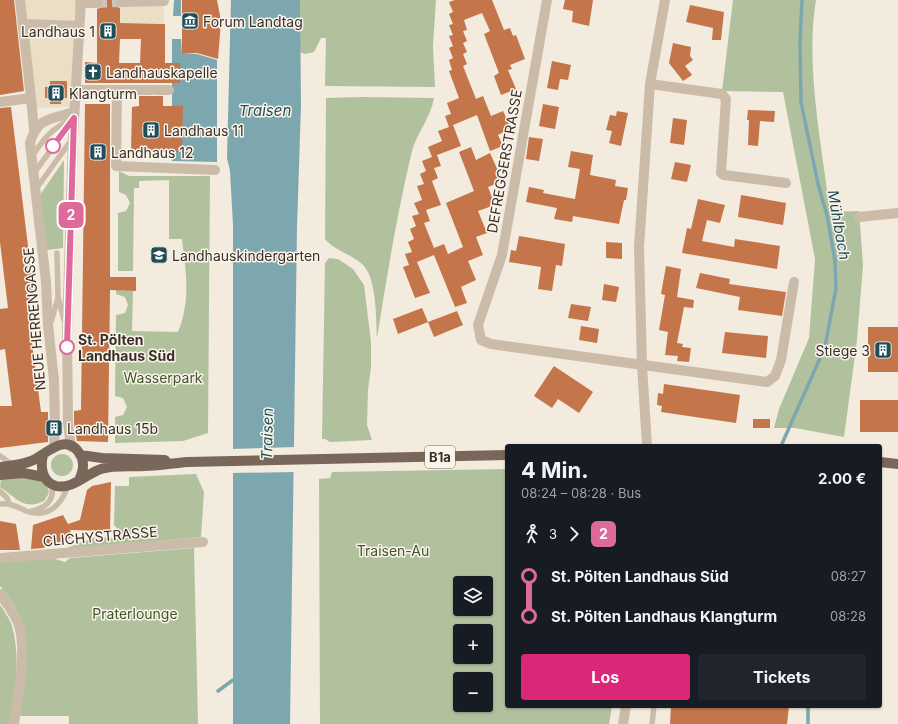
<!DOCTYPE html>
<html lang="de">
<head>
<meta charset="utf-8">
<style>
  body { margin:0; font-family:Inter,sans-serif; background:#20242c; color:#f1f3f6; height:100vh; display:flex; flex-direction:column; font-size:15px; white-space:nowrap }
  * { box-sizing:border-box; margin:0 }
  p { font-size:13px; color:#9ea1a6 }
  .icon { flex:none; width:22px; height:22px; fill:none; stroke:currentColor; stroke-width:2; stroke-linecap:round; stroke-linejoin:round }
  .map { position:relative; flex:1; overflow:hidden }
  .side { position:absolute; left:505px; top:444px; width:377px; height:264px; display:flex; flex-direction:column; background:#171b24; border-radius:4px; box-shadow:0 1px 3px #0004 }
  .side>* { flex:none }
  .badge { padding:0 8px; border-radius:6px; font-size:14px; line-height:26px }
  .buttons { position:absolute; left:453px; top:576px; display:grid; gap:8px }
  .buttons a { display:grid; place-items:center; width:40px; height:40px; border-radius:4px; background:#171b24; box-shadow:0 1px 3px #0004; font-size:20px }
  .map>.badge { position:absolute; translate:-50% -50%; box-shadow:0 0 0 2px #fff }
  .legs { display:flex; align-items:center; gap:6px; height:44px; padding:0 16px; font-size:13px }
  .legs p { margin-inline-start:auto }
  .head { display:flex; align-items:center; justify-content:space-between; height:68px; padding:0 16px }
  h1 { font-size:22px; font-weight:700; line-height:30px }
  .primary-button { display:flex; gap:8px; margin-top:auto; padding:8px 16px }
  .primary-button a { flex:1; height:46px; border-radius:4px; background:#db2777; color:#fff; font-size:16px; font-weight:700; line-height:46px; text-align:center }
  .primary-button a+a { background:#20242c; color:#f1f3f6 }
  ul { padding:0 16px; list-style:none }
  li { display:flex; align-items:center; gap:14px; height:40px; font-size:15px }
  li i { display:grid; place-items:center; width:6px; height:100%; margin:0 5px; background:currentColor }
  li i::after { content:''; width:10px; height:10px; margin:-5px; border:3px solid; border-radius:50%; background:#171b24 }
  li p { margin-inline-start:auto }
  li:first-child i { background:linear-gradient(#0000 50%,currentColor 0) }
  li:last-child i { background:linear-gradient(currentColor 50%,#0000 0) }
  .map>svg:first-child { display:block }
  .green { fill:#b1c19e; fill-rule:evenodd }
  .plaza { fill:#eadec5; fill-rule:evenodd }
  .water { fill:#7da7af }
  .pier { fill:#f2ebde }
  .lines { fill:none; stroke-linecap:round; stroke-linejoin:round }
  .stream { stroke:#7da7af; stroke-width:3.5 }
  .building { fill:#c47549; fill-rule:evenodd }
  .street-tunnel { stroke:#cdc5ba; stroke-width:10; stroke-dasharray:10 5; stroke-linecap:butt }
  .lane { stroke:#cabca9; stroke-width:5.5 }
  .street { stroke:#cabca9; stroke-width:10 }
  .primary { stroke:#79685a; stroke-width:10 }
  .line-1-casing { stroke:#fff; stroke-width:9 }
  .line-1 { stroke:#dd6a9b; stroke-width:6 }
  .stop-1-dot { fill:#fff; stroke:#dd6a9b; stroke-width:2 }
  .labels { text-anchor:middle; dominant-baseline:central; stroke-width:3; stroke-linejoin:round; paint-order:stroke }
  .shield { fill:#faf4ea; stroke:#726a63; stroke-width:1 }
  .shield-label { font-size:13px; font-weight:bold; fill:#382f29 }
  .poi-label { font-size:14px; fill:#382f29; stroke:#faf4ea; text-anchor:start }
  .street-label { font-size:14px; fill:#382f29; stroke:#faf4ea }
  .stop-label { font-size:14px; font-weight:bold; fill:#382f29; stroke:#faf4ea; text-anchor:start }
  .park-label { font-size:14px; fill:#42562d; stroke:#faf4ea }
  .water-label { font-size:15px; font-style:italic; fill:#1f4e59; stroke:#faf4ea }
</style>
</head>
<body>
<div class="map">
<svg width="898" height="724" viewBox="0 0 898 724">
  <rect width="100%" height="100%" fill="#f2ebde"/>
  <!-- green -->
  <path class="green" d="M300 0H436L433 46 435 87 325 86 326 38H321L314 52 305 54 300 52Z
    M733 0H816C805 65 822 146 830 212L859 211 863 265 857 340 844 437 795 428H774L779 409 809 338 815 259 783 92 722 91Z
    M361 97 434 98C431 117 417 133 412 151 397 213 387 276 377 338 376 319 377 275 361 263 350 254 334 250 325 239L326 98Z
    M64 160 63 248 47 250 40 195Z
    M119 171 129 176H210L208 433 183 441 115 443V417L123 415 127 407 123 398 115 396 116 315 125 313 128 305 125 297 116 294V290L133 291 132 331 178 332C191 300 186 273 182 239H169V180L139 181V188H134L133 271H118V213L126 211 130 203 126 195 119 192Z
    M329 258 338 259 353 269 364 285 371 342V367L368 390 367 425 372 440 330 442 325 439H322L325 263Z
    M51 465a11 11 0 1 1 22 0a11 11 0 1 1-22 0Z
    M507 469V706H612L609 724H320L319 479 330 478 332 472ZM460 583H486V609H460ZM460 631H486V657H460ZM460 679H486V705H460Z
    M196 474 204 492 201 537 64 549 96 537 113 538 116 535 117 528 114 525 115 486H129V477Z
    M26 476C36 479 48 480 49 493L44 501C22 511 16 497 0 487L1 478Z
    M194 548 198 724H69V716H20L24 684 15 606 0 586V562L52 558 65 562 70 558Z
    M0 605C4 611 10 619 12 626 21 658 15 692 10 724H0Z"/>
  <!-- plaza -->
  <path class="plaza" d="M20 0H81L75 107 32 108ZM50 81H67V98H61V104H50V98H45V87H50Z
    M120 0H164V23H120Z"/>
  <!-- water -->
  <path class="water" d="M174 0H181V16H173Z
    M231 0H300L301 105 297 227 290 724H233V225L230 171 227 158Z
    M172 39H181L182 54H197L217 60V162L172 161Z"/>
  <!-- pier -->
  <path class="pier" d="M296 447V472L231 473V449Z"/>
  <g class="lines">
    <!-- stream -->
    <path class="stream" d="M781 446 825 347 836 288 835 261 827 215 818 184 801 102 800 42 802 0
      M218 691 233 680
      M808 706V724"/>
  </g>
  <!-- building -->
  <path class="building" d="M0 0H14L24 91 0 95Z
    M103 0H114L115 6 120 8V23L165 24V63H180V83H85V62L97 63V9L102 7ZM120 39H141L140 63H119Z
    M182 0H217L221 21 218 59 197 53 182 54Z
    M455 0H492L504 30 510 28 513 36 516 35 525 59 510 65 512 69 508 70 516 89 501 95 494 76 499 73 484 34 490 31 482 13 464 20 467 30 463 31 467 41 463 43 467 52 463 54 467 64 463 66 476 99 483 96 491 116 503 111 511 128 498 135 503 146 490 151 477 115 453 125 461 146 437 155 441 166 434 168 438 178 432 181 441 205 426 210 430 221 424 223 434 248 444 244 448 254 463 247 446 203 474 191 459 152 471 147 476 160 490 153 499 173 496 175 500 182 488 187 495 205 478 211 487 233 476 237 483 255 468 261 476 280 461 287 467 303 455 307 434 255 417 262 430 293 415 298 403 267 409 265 405 254 412 252 408 242 414 239 410 229 416 226 412 216 419 214 414 203 422 200 417 186 424 184 420 174 426 171 422 161 432 157 428 147 442 141 438 131 449 127 445 116 451 114 447 103 459 98 449 71 452 70 449 60 453 58 449 48 453 46 449 36 453 35 449 25 453 24 449 14 453 12 449 2Z
    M565 0H593L589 26 572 22 573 11 563 9Z
    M690 5 724 12 721 40H712L713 28 686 22Z
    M673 43 691 47 690 56 693 60 685 66 692 75 683 81 669 63Z
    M552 61 571 65 568 80 560 79 558 90 547 88Z
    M50 81H67V98H61V104H50V98H45V87H50Z
    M139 96H163V106H183L182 152H131L132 107 139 106Z
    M85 104H110V277H136V291L110 290 108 442 77 441 74 423V411L81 410Z
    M543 104 559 107 555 129 539 126Z
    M11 107 35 303 27 304 41 412H48V442L0 448V406H12L5 349 0 350V309L8 308 0 242V108Z
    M748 110 775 111 774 122 760 121 758 146 748 145 749 120H747Z
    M617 111 628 113 621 146 609 143 612 131 606 130 610 115 616 116Z
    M673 118 687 120 684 145 670 143Z
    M529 137 543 139 539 161 526 159Z
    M571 151 593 155 590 175 616 180 615 186 628 188 626 200H624L619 224 573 216 572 222 554 219 557 208 526 202 529 187 544 190 543 193 575 199 580 169 568 167Z
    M675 162 691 165 687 182 671 179Z
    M741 195 786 203 783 225 738 217Z
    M698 199 725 205 720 223 707 220 702 241 734 247 735 239 780 246 777 269 682 253 687 228 691 229Z
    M519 236 565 244 562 266 556 265 552 291 538 289 541 267 509 262 511 250 516 251Z
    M606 242 622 243V259L606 258Z
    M666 266 681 269 677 297 694 300 693 308 684 307 677 343 683 344 682 347 691 348 689 362 677 361 678 356 665 355 668 332 659 330 665 295 661 294Z
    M700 273 730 279 729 284 786 292 782 316 738 310 740 297 696 288Z
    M604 284 619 287 616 302 602 300Z
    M571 304 591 307 588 321 568 318Z
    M422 308 428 322 398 334 393 319Z
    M457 311 463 325 434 337 428 322Z
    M581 326 599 329 597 343 579 340Z
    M868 327H898V372H868Z
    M725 332 768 336 766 358 722 353Z
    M554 366 593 392 579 413 558 399 552 408 534 396Z
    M664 384 740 395 736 423 661 412 662 406 657 405 658 393 663 394Z
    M860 400H898V432H860Z
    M753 419H770V428H753Z
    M111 482 110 531 70 530 73 537 43 548 31 549 33 525 63 515 68 524 80 520 87 490 92 486Z
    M0 521 16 524 20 550H0Z
    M671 706H789L787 724H670Z"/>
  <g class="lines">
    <!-- street-tunnel -->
    <path class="street-tunnel" d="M97 3 120 2"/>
    <!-- lane -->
    <path class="lane" d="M32 156C46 136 50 130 72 119
      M34 173 73 120
      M36 189 72 139
      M57 253 58 297 64 320
      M51 322 58 298
      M0 456 13 465
      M0 491 7 498 9 503
      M0 504C11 503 17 507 26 511 48 519 61 505 68 486
      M32 511C46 508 56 499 51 484
      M652 724 654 706"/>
    <!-- street -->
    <path class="street" d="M20 0 31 98
      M547 0 502 255 478 325 481 340 491 344 767 382 775 376 781 360 794 282
      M120 2 164 1
      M80 3H97
      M23 24 79 26
      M650 84 722 94 726 99 721 173 724 175 786 183
      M76 90H117L116 166 215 170
      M117 90H152
      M156 90H169
      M0 102 31 98 34 129
      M859 217 898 213
      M54 446 55 427 54 380 48 325 46 282 30 143C38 116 51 120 74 112
      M647 446 642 365 639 247 650 84 665 0
      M71 447 68 423 67 332 73 138 81 0
      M0 558 203 542
      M0 594C7 604 17 616 20 629 26 656 18 696 14 724
      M623 724 626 706"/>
    <!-- primary -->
    <path class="primary" d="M43 455C40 467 42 482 56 486 72 490 86 474 101 469 114 465 130 467 144 466 158 466 173 463 187 462L507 455
      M80 455 102 458 165 460
      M880 462 898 464
      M0 467C10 466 21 465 31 461 45 456 67 429 81 456 85 464 83 472 79 480
      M0 475 23 473 44 477"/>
  </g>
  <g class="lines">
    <defs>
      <path id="line-1" d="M53 146 74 118 67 347"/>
    </defs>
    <!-- line-1 casing -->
    <use href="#line-1" class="line-1-casing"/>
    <!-- line-1 -->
    <use href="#line-1" class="line-1"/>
  </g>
  <!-- icons -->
  <defs>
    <symbol id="museum-square" viewBox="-11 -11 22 22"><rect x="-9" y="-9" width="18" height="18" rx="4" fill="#1f4e59" stroke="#faf4ea"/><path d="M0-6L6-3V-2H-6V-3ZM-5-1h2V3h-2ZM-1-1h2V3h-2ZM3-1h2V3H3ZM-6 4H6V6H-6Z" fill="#fff"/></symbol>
    <symbol id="building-square" viewBox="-11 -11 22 22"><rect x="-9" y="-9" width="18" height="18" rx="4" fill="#1f4e59" stroke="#faf4ea"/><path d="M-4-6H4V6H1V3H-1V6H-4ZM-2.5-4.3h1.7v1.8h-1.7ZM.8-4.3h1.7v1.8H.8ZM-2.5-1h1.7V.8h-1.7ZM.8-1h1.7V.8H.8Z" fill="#fff"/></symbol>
    <symbol id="church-square" viewBox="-11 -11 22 22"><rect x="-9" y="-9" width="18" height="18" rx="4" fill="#1f4e59" stroke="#faf4ea"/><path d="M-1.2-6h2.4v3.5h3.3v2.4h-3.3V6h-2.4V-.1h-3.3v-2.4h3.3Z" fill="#fff"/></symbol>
    <symbol id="school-square" viewBox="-11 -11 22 22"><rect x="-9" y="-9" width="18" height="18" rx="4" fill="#1f4e59" stroke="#faf4ea"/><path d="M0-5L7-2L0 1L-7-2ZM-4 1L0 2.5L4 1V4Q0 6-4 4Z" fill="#fff"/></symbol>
  </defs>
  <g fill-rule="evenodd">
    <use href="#museum-square" x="180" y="11" width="20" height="20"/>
    <use href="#building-square" x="98" y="21" width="20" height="20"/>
    <use href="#church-square" x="83" y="62" width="20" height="20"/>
    <use href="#building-square" x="46" y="83" width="20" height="20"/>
    <use href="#building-square" x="141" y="120" width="20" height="20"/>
    <use href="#building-square" x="88" y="142" width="20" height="20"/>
    <use href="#school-square" x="149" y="245" width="20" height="20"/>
    <use href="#building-square" x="873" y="340" width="20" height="20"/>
    <use href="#building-square" x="44" y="418" width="20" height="20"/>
  </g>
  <!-- markers -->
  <g class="stop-1-dot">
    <circle cx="53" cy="146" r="7"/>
    <circle cx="67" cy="347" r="7"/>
  </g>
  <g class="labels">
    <!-- shield labels -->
    <rect class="shield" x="425" y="446" width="30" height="22" rx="3"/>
    <g class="shield-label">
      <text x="440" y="457">B1a</text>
    </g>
    <!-- poi labels -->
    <g class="poi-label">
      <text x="203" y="21">Forum Landtag</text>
      <text x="95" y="31" text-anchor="end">Landhaus 1</text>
      <text x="106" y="72">Landhauskapelle</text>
      <text x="69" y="93">Klangturm</text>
      <text x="164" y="130">Landhaus 11</text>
      <text x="111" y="152">Landhaus 12</text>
      <text x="172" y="255">Landhauskindergarten</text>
      <text x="870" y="350" text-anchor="end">Stiege 3</text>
      <text x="67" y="428">Landhaus 15b</text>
    </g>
    <!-- street labels -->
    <g class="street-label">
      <text transform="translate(504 161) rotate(-80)">DEFREGGERSTRASSE</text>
      <text transform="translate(34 319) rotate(-95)">NEUE HERRENGASSE</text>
      <text transform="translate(100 536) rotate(-5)">CLICHYSTRASSE</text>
    </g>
    <!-- stop labels -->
    <g class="stop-label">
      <text x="78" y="339">St. Pölten<tspan x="78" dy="16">Landhaus Süd</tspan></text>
    </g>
    <!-- park labels -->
    <g class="park-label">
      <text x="163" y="377">Wasserpark</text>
      <text x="393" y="550">Traisen-Au</text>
      <text x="135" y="613">Praterlounge</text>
    </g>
    <!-- water labels -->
    <g class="water-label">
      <text x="265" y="110">Traisen</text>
      <text transform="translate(839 225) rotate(80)">Mühlbach</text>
      <text transform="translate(267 434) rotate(-89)">Traisen</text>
    </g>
  </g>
</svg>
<div class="buttons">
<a><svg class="icon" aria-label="layers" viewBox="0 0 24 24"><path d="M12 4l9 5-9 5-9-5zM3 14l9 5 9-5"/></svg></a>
<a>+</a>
<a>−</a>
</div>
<b class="badge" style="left:71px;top:215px;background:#dd6a9b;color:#fff">2</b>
<section class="side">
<div class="head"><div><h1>4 Min.</h1><p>08:24 – 08:28 · Bus</p></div><b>2.00 €</b></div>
<div class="legs"><svg class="icon" aria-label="walk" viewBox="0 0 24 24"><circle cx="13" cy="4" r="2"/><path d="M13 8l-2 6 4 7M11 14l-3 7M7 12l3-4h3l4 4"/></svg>3<svg class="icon" aria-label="forward" viewBox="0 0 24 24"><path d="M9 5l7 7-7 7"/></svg><b class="badge" style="background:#dd6a9b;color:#fff">2</b></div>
<ul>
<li><i style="color:#dd6a9b"></i><b>St. Pölten Landhaus Süd</b><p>08:27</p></li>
<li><i style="color:#dd6a9b"></i><b>St. Pölten Landhaus Klangturm</b><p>08:28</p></li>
</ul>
<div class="primary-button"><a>Los</a><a>Tickets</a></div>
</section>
</div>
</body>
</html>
